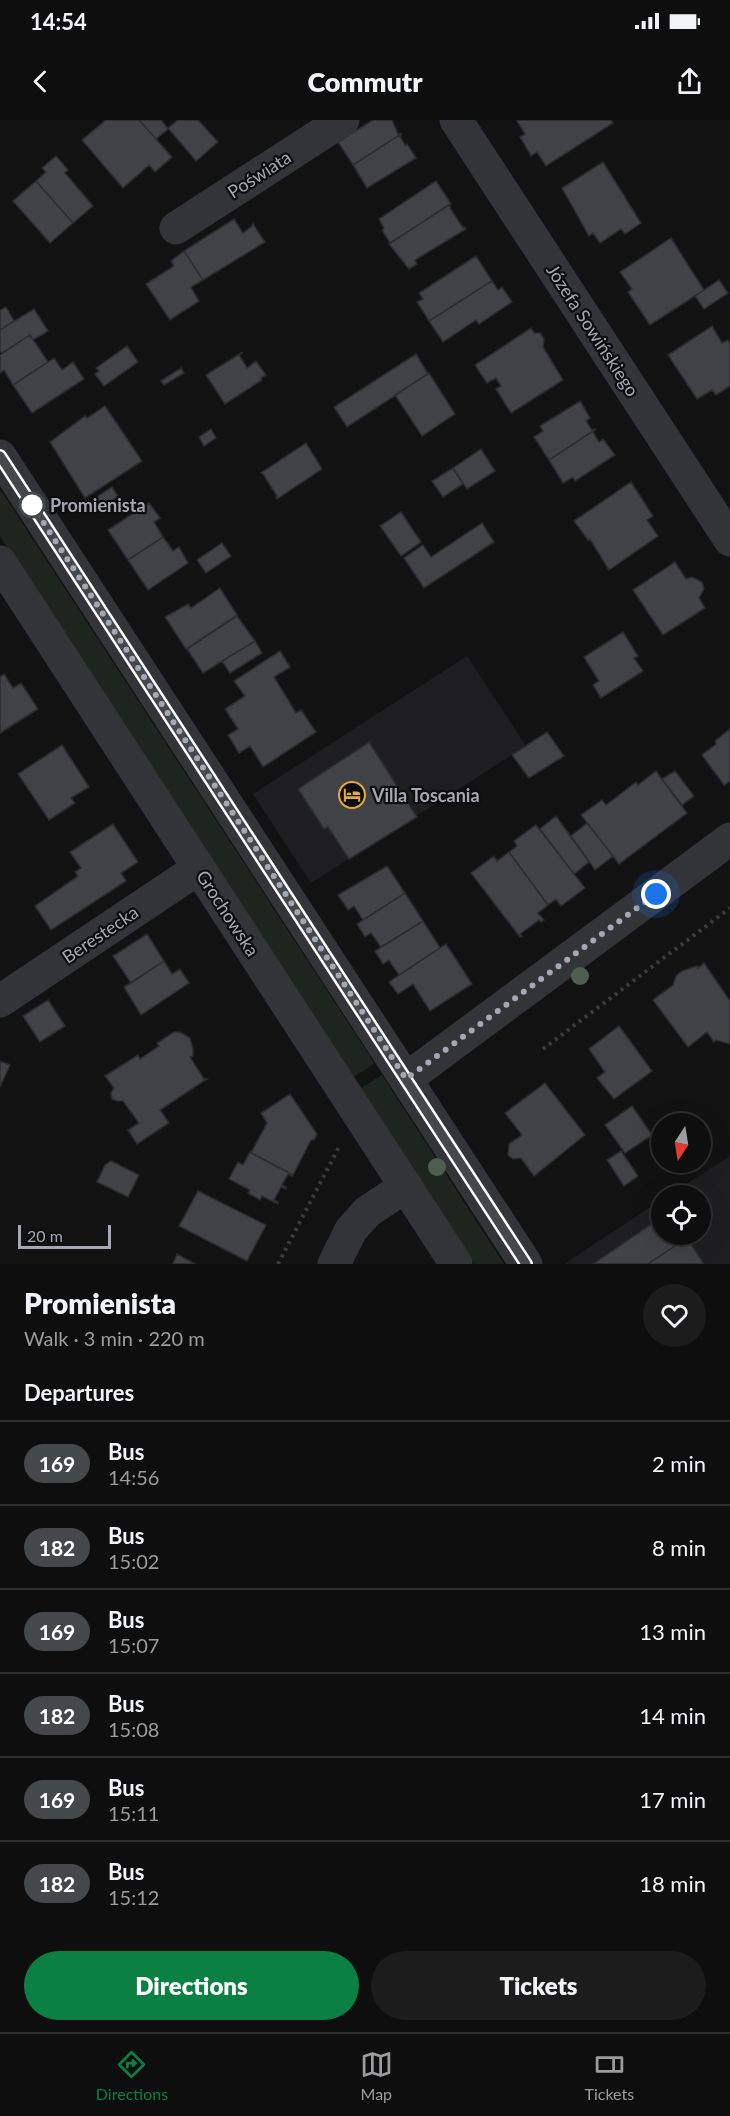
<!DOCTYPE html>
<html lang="en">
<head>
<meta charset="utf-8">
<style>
  body { margin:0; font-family:Lato,sans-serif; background:#1c1c1c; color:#f1f3f6; height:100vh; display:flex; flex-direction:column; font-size:22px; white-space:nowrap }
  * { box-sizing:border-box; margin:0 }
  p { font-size:20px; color:#9b9c9e }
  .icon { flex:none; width:33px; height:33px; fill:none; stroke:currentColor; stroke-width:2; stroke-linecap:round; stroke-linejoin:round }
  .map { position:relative; height:1144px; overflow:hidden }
  .details { display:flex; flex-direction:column; background:#0e0e0e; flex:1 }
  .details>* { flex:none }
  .badge { padding:0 12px; border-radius:20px; font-size:21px; line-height:39px }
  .needle { width:39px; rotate:192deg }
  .controls { position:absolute; left:651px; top:993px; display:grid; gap:12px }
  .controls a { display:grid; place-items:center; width:60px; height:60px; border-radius:50%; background:#0e0e0e; box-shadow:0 6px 24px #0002,0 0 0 2px #2e2e2e; font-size:30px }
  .scale { position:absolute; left:18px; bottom:15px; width:93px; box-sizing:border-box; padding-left:6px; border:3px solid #a4a8b3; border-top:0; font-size:16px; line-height:21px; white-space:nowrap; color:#a4a8b3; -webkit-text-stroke:4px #0d0d0e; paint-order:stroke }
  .you { position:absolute; width:30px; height:30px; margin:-15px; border:4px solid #fff; border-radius:50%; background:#1a73e8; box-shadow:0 0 0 9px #1a73e833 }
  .map>.badge { position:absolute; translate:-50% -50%; box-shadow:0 0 0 3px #fff }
  h2 { padding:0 24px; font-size:22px; line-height:54px }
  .round { display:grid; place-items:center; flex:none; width:63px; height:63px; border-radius:32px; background:#1c1c1c }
  .headline { display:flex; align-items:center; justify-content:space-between; height:102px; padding:0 24px }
  h1 { font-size:28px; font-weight:800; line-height:45px }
  .cta { display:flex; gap:12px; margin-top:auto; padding:12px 24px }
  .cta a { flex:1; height:69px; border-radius:36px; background:#0b8043; color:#fff; font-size:24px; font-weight:800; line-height:69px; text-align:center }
  .cta a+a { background:#1c1c1c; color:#f1f3f6 }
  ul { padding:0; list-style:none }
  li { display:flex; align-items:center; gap:18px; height:84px; padding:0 24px; border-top:2px solid #2e2e2e }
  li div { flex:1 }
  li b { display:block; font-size:22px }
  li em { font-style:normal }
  li .badge { min-width:66px; font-weight:700; text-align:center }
  .status { display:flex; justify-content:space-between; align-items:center; height:42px; padding:0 30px; background:#0e0e0e; direction:ltr }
  .status svg { height:16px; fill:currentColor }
  header { display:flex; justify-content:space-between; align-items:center; height:78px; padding:0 24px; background:#0e0e0e; font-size:27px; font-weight:800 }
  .tabs { display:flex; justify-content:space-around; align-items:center; height:84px; border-top:2px solid #2e2e2e; background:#0e0e0e; font-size:16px; color:#9b9c9e }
  .tabs a { display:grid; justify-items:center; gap:3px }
  .tabs .current { color:#0b8043 }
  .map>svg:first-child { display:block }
  .built { fill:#1e1e20 }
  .green { fill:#1e251f }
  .building { fill:#414246; stroke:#2c2c2f; stroke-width:1.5 }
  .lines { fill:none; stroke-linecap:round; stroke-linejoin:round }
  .path { stroke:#393b3f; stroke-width:4; stroke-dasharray:3 4.5; stroke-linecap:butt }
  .minor { stroke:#333438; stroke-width:33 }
  .tree { fill:#4c5e4e }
  .line-casing { stroke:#fff; stroke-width:14 }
  .line { stroke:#45484a; stroke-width:9 }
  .walk { stroke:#a4a8b3; stroke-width:6; stroke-dasharray:0 10.8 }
  .stop-dot { fill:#fff; stroke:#45484a; stroke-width:3 }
  .labels { text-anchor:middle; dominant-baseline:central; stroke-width:4.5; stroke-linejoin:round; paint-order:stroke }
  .street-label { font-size:18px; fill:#a4a8b3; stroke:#0d0d0e }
  .stop-label { font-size:18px; font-weight:bold; fill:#a4a8b3; stroke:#0d0d0e; text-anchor:start }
  .poi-label { font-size:18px; font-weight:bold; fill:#a4a8b3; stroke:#0d0d0e; text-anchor:start }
</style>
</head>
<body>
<div class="status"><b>14:54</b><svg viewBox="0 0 49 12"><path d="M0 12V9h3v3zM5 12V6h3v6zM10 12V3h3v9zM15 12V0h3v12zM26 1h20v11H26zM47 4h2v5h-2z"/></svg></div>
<header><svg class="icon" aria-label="back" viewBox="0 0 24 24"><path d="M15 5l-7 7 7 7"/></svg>Commutr<svg class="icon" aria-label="share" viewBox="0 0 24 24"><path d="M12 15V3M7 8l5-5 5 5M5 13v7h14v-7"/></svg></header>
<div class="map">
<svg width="730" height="1144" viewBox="0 0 730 1144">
  <rect width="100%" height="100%" fill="#121213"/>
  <!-- built -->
  <path class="built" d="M467 536 526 626 311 763 253 674Z
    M730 1036V1144H564L661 1080 662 1114H700V1076L669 1075Z"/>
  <!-- green -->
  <path class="green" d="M0 369 373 941 374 944 352 958 0 416Z
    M382 955 504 1144H474L359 969Z"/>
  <!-- building -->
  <path class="building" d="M106 0H139L172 37 155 52 149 45 123 68 82 20Z
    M139 0H161L168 9 156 19Z
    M178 0H198L218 22 196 41 168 8Z
    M373 0H392L398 14H401L353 45 338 22Z
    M519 0H611L613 3 546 46 537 32 531 36 520 17 525 14 517 1Z
    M401 14 400 17 405 25 407 24 416 38 367 68 353 45Z
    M56 36 68 50 65 53 93 86 73 103 36 61 46 52 42 48Z
    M603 42 641 103 625 114 621 109 600 123 593 113 589 116 562 68Z
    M36 61 73 103 50 123 13 81Z
    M436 61 451 84 390 123 382 110 384 108 379 99Z
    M450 84V88L463 108 465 107 466 109 415 140 417 144 409 149 389 124Z
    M234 99 243 113 252 106 253 104 265 122 203 160 184 131Z
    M671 118 704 170 650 205 628 172 632 169 620 152Z
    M184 131 203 160 191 167 199 181 170 200 146 164 174 146 171 141Z
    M476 136 492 161 429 201 417 182 423 179 419 173Z
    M719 160 728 173 704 189 695 176Z
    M492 161 498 170 502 167 512 182 479 204 476 200 443 222 429 201Z
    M6 187 14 201 0 210V190Z
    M34 189 48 211 33 220 30 215 2 233 0 231V210Z
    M712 206 722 223 728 220 730 223V266L716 275 712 270 697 279 668 235Z
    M531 208 534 213H540L544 219 543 227 563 260 511 293 496 269 501 266 496 258 487 263 475 245Z
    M30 215 48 242 13 265 4 250 0 253V235Z
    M127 226 138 242 104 266 95 254 99 251 96 248Z
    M243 232 239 235 247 248 256 241 266 255 261 258 262 260 225 284 206 255Z
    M416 234 428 254 347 307 334 287Z
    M54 238 62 250 73 242 84 259 32 293 13 265Z
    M181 248 184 253 164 265 161 261Z
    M429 253 455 294 422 316 395 275Z
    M580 281 590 298 586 301 592 310 596 309 549 340 534 317 543 311 540 306Z
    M105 286 142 341 85 378 50 322 85 296 87 298Z
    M211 309 216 318 204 326 199 317Z
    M596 309 593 312 599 322 603 319 615 335 575 361 573 357 563 363 549 340Z
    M306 323 322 349 277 379 276 377 277 376 263 354 261 353Z
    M481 329 495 351 467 369 453 348Z
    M453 348 463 364 443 377 432 361Z
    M631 362 653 396 647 400 658 416 609 450 590 419 588 420 574 401Z
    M112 367 118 376 100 389 94 379Z
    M149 383 160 398 154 402 163 417 128 440 108 410Z
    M401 392 421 422 401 436 380 406Z
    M482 403 494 422 424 468 404 438 423 425 431 437Z
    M163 417 173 431 179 427 188 443 148 470 128 440Z
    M222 423 231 436 206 453 197 440Z
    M675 442 686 459 692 457 702 462 704 469 699 478 705 488 663 515 633 470Z
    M220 468 237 495 186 529 165 497 188 484 191 488Z
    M237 496 255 521 203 553 187 529Z
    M623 512 638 536 634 538 643 551 601 578 593 565 599 561 584 537Z
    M255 521 262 533 230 553 222 541Z
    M280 531 290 547 274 557 296 593 301 590 316 612 263 647 250 626 239 633 228 615 238 609 225 589 245 576 234 561Z
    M4 554 13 568 21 563 38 589 0 613V557Z
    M730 609V661L724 665 702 635 716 624 715 621Z
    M547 612 564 636 529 658 512 635Z
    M369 622 417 697 349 739 328 707 324 709 298 669Z
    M62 625 89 667 71 678 75 683 49 700 18 654Z
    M656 651 687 693 619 744 581 695 602 680 606 685 636 662 638 665Z
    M675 651 694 676 682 685 662 659Z
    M556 696 589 742 574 754 540 709Z
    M587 703 613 736 595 750 571 716Z
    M113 704 138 742 121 753 126 761 51 810 35 786 78 756 75 752 81 748 70 732Z
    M536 705 585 768 561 786 556 779 548 785 509 732 517 726 514 721Z
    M509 732 548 785 538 793 544 800 541 802 539 800 520 814 522 816 520 817 471 753 494 736 497 741Z
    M387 746 405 773 363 800 354 786 348 790 338 775Z
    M405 773 423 801 381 827 371 813 365 817 357 804Z
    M423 801 440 828 399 855 389 840 383 844 375 831Z
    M147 814 164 841 131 863 113 836Z
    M446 824 472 864 430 891 413 864 398 874 389 862Z
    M164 841 172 854 180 849 189 863 141 895 124 867Z
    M704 843 730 881V924L716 920 714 922 707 912 688 927 653 880 673 865 676 856 682 851 697 846 698 848Z
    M48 880 65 906 40 922 23 896Z
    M619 906 652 951 614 979 597 958 605 952 589 929Z
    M174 912H180L190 918 193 929V936L190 937 204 959H207L160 990 169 1003 137 1024 128 1010 139 1003 123 981H117L112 979 111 973 114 968 105 956 138 935 140 939 159 926 157 923Z
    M0 941 10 945 0 967Z
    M545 963 585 1015 534 1056 521 1038 513 1039 508 1035 509 1024 522 1015 505 993Z
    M290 974 317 1014 314 1020H311L293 1055 251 1033 267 1003 261 993Z
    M632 986 652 1015 625 1033 605 1005Z
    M621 1031 638 1056 624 1066 607 1040Z
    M250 1032 293 1055 292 1056 288 1054 282 1065 286 1067V1069L281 1067 274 1080 278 1082V1084L262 1076 260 1080 248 1073 250 1070 229 1059 238 1042 243 1045Z
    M111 1041 139 1055 128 1077 97 1062 105 1045Z
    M198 1071 266 1105 247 1141 179 1106Z
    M662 1097V1114H685L687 1118 648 1144H593Z
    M687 1118 704 1144H648Z
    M177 1134 195 1144H173Z"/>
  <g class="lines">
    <!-- path -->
    <path class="path" d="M543 929 730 788
      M278 1144 340 1025"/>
    <!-- minor -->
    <path class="minor" d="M456 0 730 420
      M176 108 343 0
      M0 336 526 1144
      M0 442 456 1144
      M0 881 199 748
      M406 959 730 719
      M334 1144 351 1110 367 1092 406 1066"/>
  </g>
  <!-- trees -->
  <g class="tree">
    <circle cx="580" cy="856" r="9"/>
    <circle cx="437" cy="1047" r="9"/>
  </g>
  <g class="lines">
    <defs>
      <path id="line" d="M0 336 526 1144"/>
    </defs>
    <!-- line casing -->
    <use href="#line" class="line-casing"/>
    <!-- line -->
    <use href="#line" class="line"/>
    <!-- walk -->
    <path class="walk" d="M32 385 406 959 656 774"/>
  </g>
  <!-- icons -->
  <defs>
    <symbol id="hotel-ring" viewBox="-11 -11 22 22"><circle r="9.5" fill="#0d0d0e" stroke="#e4aa38" stroke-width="1.5"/><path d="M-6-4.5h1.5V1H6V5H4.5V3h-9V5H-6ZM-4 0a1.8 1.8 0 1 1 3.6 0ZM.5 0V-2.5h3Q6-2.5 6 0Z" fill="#e4aa38"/></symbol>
  </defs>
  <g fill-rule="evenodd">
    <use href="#hotel-ring" x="337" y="660" width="30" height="30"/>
  </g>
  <!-- markers -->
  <circle class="stop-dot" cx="32" cy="385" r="12"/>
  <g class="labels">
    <!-- street labels -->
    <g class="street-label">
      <text transform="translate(259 54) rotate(-33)">Poświata</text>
      <text transform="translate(593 210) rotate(57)">Józefa Sowińskiego</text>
      <text transform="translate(228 793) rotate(57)">Grochowska</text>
      <text transform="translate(100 814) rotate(-34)">Berestecka</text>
    </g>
    <!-- stop labels -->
    <g class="stop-label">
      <text x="50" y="385">Promienista</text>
    </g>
    <!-- poi labels -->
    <g class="poi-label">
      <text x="372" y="675">Villa Toscania</text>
    </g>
  </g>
</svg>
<div class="controls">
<a><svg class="needle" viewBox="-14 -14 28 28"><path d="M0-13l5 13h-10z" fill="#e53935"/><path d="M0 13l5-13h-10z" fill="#9b9c9e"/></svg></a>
<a><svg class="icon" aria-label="locate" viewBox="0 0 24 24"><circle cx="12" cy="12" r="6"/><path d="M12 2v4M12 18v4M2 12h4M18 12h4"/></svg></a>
</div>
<div class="scale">20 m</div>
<div class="you" style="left:656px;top:774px"></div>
</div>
<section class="details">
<div class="headline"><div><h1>Promienista</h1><p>Walk · 3 min · 220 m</p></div><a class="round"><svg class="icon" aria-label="heart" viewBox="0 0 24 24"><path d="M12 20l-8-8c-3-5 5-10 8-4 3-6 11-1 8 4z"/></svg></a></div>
<h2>Departures</h2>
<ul>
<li><span class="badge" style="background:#45484a;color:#fff">169</span><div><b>Bus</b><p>14:56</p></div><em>2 min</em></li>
<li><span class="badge" style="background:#45484a;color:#fff">182</span><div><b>Bus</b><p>15:02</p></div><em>8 min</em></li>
<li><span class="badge" style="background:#45484a;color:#fff">169</span><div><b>Bus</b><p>15:07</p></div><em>13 min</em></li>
<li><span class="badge" style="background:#45484a;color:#fff">182</span><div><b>Bus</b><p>15:08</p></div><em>14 min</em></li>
<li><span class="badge" style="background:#45484a;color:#fff">169</span><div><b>Bus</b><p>15:11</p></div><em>17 min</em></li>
<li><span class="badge" style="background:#45484a;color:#fff">182</span><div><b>Bus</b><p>15:12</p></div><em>18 min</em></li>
</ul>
<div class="cta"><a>Directions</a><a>Tickets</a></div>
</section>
<nav class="tabs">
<a class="current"><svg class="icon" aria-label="directions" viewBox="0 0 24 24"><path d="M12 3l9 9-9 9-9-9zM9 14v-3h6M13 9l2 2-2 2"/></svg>Directions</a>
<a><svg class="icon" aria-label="map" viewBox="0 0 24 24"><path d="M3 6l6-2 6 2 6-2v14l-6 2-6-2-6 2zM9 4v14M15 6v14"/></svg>Map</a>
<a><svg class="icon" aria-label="tickets" viewBox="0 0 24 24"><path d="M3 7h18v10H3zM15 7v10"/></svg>Tickets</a>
</nav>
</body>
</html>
